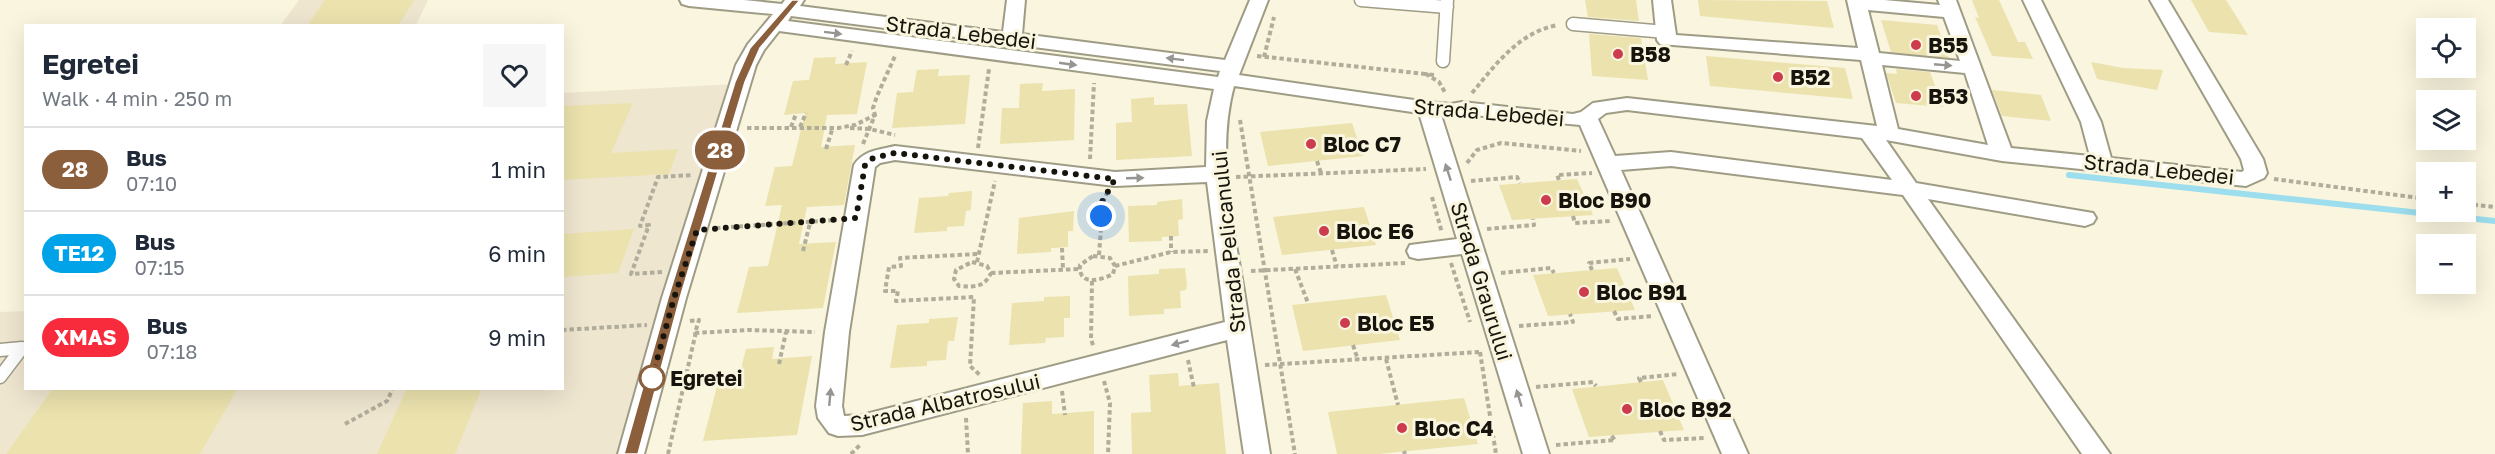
<!DOCTYPE html>
<html lang="en">
<head>
<meta charset="utf-8">
<style>
  body { margin:0; font-family:"Golos Text",sans-serif; background:#f6f6f7; color:#1f2937; height:100vh; display:flex; flex-direction:column; font-size:22px; white-space:nowrap }
  * { box-sizing:border-box; margin:0 }
  p { font-size:20px; color:#747a83 }
  .icon { flex:none; width:33px; height:33px; fill:none; stroke:currentColor; stroke-width:2; stroke-linecap:round; stroke-linejoin:round }
  .map { position:relative; flex:1; overflow:hidden }
  .sheet { position:absolute; left:24px; top:24px; width:540px; height:366px; display:flex; flex-direction:column; background:#fff; border-radius:0px; box-shadow:0 6px 24px #0002 }
  .sheet>* { flex:none }
  .badge { padding:0 12px; border-radius:20px; font-size:21px; line-height:39px }
  .controls { position:absolute; left:2416px; top:18px; display:grid; gap:12px }
  .controls a { display:grid; place-items:center; width:60px; height:60px; border-radius:0px; background:#fff; box-shadow:0 6px 24px #0002; font-size:30px }
  .you { position:absolute; width:30px; height:30px; margin:-15px; border:4px solid #fff; border-radius:50%; background:#1a73e8; box-shadow:0 0 0 9px #1a73e833 }
  .map>.badge { position:absolute; translate:-50% -50%; box-shadow:0 0 0 3px #fff }
  .round { display:grid; place-items:center; flex:none; width:63px; height:63px; border-radius:0px; background:#f6f6f7 }
  .head { display:flex; align-items:center; justify-content:space-between; height:102px; padding:0 18px }
  h1 { font-size:28px; font-weight:700; line-height:45px }
  ul { padding:0; list-style:none }
  li { display:flex; align-items:center; gap:18px; height:84px; padding:0 18px; border-top:2px solid #e0e1e3 }
  li div { flex:1 }
  li b { display:block; font-size:22px }
  li em { font-style:normal }
  li .badge { min-width:66px; font-weight:700; text-align:center }
  .map>svg:first-child { display:block }
  .commercial { fill:#efe6d0 }
  .lines { fill:none; stroke-linecap:round; stroke-linejoin:round }
  .stream { stroke:#9cddee; stroke-width:6 }
  .building { fill:#ebe2ae }
  .service-casing { stroke:#9f9c86; stroke-width:15 }
  .minor-casing { stroke:#9f9c86; stroke-width:4 }
  .path { stroke:#b1ad9b; stroke-width:4; stroke-dasharray:4.5 3; stroke-linecap:butt }
  .service { stroke:#fff; stroke-width:12 }
  .minor { fill:#fff; fill-rule:evenodd }
  .oneway { fill:#969592 }
  .line { fill:#8b5e3c; stroke:#fff; stroke-width:1.5 }
  .walk { stroke:#16140c; stroke-width:6; stroke-dasharray:0 10.8 }
  .poi-dot { fill:#cc3c4d; stroke:#f9f5de; stroke-width:2 }
  .stop-dot { fill:#fff; stroke:#8b5e3c; stroke-width:3 }
  .labels { text-anchor:middle; dominant-baseline:central; stroke-width:6; stroke-linejoin:round; paint-order:stroke }
  .street-label { font-size:21px; fill:#16140c; stroke:#f9f5de }
  .poi-label { font-size:21px; font-weight:bold; fill:#16140c; stroke:#f9f5de; text-anchor:start }
  .stop-label { font-size:21px; font-weight:bold; fill:#16140c; stroke:#f9f5de; text-anchor:start }
</style>
</head>
<body>
<div class="map">
<svg width="2495" height="454" viewBox="0 0 2495 454">
  <rect width="100%" height="100%" fill="#f9f5de"/>
  <!-- commercial -->
  <path class="commercial" d="M299 0H428L416 25 280 26Z
    M735 84 635 454H0V312L25 311 26 388H562L563 93Z"/>
  <g class="lines">
    <!-- stream -->
    <path class="stream" d="M2069 175 2495 221"/>
  </g>
  <!-- building -->
  <path class="building" d="M325 0H414L398 26H307Z
    M1585 0H1636L1639 21 1588 17Z
    M1698 0 1827 1 1834 28 1700 16Z
    M1972 0H1999L2018 42H2025L2033 59 1992 56 1975 17 1979 18Z
    M2191 0H2226L2248 35 2209 32Z
    M1881 20 1937 25 1949 58 1891 52Z
    M1589 34 1641 38 1648 80 1592 76Z
    M1706 56 1845 68 1853 99 1710 86Z
    M836 57 835 64 867 62 857 114 827 115 821 147 855 145 844 205 807 207 799 244 836 242 823 308 737 313 749 267 768 266 782 205 765 206 775 167 792 166 805 113 784 115 793 81 809 80 814 58Z
    M2091 62 2123 68 2163 70 2157 90 2097 79Z
    M939 69 938 76 970 75 965 124 892 128 897 93 913 92 917 70Z
    M1896 69 1930 72 1943 107 1896 103 1886 73 1897 74Z
    M1043 83 1042 91 1075 89 1074 140 1000 144 1002 108H1019L1020 84Z
    M1992 90 2041 95 2051 121 2002 116Z
    M1154 97V105L1187 104 1192 156 1116 160V123L1132 122 1131 99Z
    M633 103 611 153 678 149 669 174 562 180V106Z
    M1352 123 1363 156 1268 166 1260 132Z
    M1577 179 1593 215 1512 220 1499 185Z
    M972 191 971 210 966 211 964 226 947 227V231L914 233 919 198 948 196 949 193Z
    M1182 199 1183 219 1178 220 1179 236 1162 237V241L1129 242 1128 206 1157 205V202Z
    M1364 207 1376 245 1282 255 1273 217Z
    M1074 211 1073 231H1068V247L1051 248V252L1017 254 1019 218Z
    M634 229 618 273 562 277V234Z
    M1185 268 1187 285 1186 290 1180 291 1181 308 1164 309V314L1129 316 1128 276 1159 274V269Z
    M1617 268 1635 310 1548 316 1533 275Z
    M1386 295 1400 340 1303 351 1292 305Z
    M1070 296V318H1064V337L1046 338 1045 343 1009 345 1012 303 1044 301V297Z
    M958 317 954 341H948L946 360 927 361V366L890 368 897 325 929 323V319Z
    M774 347 772 359 812 356 797 435 703 441 717 386 737 385 746 349Z
    M1178 373 1179 386 1219 383 1226 454H1132L1131 413 1151 412 1149 375Z
    M1663 380 1684 430 1589 437 1572 389Z
    M53 388H238L200 454H6Z
    M407 388H482L455 454H377Z
    M1464 398 1478 444 1379 454H1337L1328 412Z
    M1052 401V414L1094 411V454H1021L1023 403Z"/>
  <g class="lines">
    <defs>
      <path id="service" d="M1361 0 1447 7
        M1573 24 1666 32
        M1443 61 1447 0
        M0 350 22 348 0 377"/>
      <path id="minor" d="M680 0H744L782 4 785 0H804L800 6 1003 32 1007 0H1025L1022 34 1225 60 1250 0H1268L1239 75 1428 102 1451 104 1462 102 1573 114 1581 112 1593 103 1627 98 1877 126 1861 60 1660 44 1657 40 1653 0H1671L1676 35 1858 48 1847 0H1884L1940 5 1938 0H1956L2011 148 2090 156 2081 122 2023 0H2041L2101 122 2111 158 2242 172 2244 170 2241 159 2150 0H2168L2263 159 2267 173 2264 178 2246 186 2002 161 1886 140 1916 183 2093 213 2096 218 2093 223 2085 226 1928 199 2110 454H2082L1903 195 1671 166 1621 170 1748 454H1722L1580 125 1462 114 1441 115 1549 454H1523L1462 254 1418 259 1410 257 1407 251 1410 245 1457 239 1419 113 1234 86C1216 152 1233 225 1244 291 1253 345 1261 400 1270 454H1244L1227 340 862 435 838 436 829 433 818 418 816 406 825 332 854 165C864 150 879 150 895 146L1115 172 1206 167 1207 121 1214 89 779 31 764 50 756 65 686 298 644 454H618L662 298 736 65 748 44 773 14 689 6 682 4ZM1868 10 1944 17 1960 61 1879 53ZM791 16 1220 71 1218 77 788 21ZM1882 65 1965 73 1988 145 1898 129ZM1627 110 1862 138 1892 180 1671 152 1615 156 1598 119 1606 113ZM895 160 1115 186 1207 182 1225 322 862 415 844 416 842 406 849 332 875 167 880 163Z"/>
    </defs>
    <!-- service casing -->
    <use href="#service" class="service-casing"/>
    <!-- minor casing -->
    <use href="#minor" class="minor-casing"/>
    <!-- path -->
    <path class="path" d="M1257 56 1426 74
      M1264 57 1274 17
      M846 65 852 51
      M1434 75 1426 74 1439 82 1446 94
      M1472 93C1496 64 1519 32 1558 25
      M1240 120 1295 454
      M791 127 796 114
      M800 127 806 113
      M747 128H838L855 125 875 115
      M850 128 870 129 895 135
      M863 144 875 115 873 108 877 96 895 56
      M978 148 989 69
      M826 149 832 130
      M1090 159 1094 83
      M1317 161 1321 173
      M1467 163 1477 150 1501 143 1581 151
      M1236 177 1426 169
      M2274 179 2427 199
      M1559 180 1557 175 1592 173
      M1471 181 1517 177 1520 183
      M1432 197 1442 233
      M2466 204 2495 207
      M1573 216 1575 223 1612 221
      M716 228 837 220
      M1487 229 1534 225 1533 219
      M1171 236V252
      M1062 248 1063 269
      M1332 250 1337 267
      M803 251 810 223
      M977 254 900 258 901 266 889 267 885 291H898L896 301 974 297 970 366 980 375
      M1099 255 1103 202 1107 193
      M1093 256 1110 258 1115 266 1113 274C1101 280 1078 287 1080 265Z
      M972 262 987 266 991 273C984 288 974 287 959 286L954 279 956 270Z
      M977 262 995 181
      M1451 263 1470 322
      M1115 266 1171 252 1208 251
      M1295 269 1308 303
      M1592 270 1589 263 1630 259
      M1251 271 1405 263
      M662 272 631 274 649 225 640 226 658 177 693 175
      M991 273 1079 269
      M1501 273 1551 268 1554 273
      M1092 281 1091 339 1094 348
      M1614 311 1618 319 1653 316
      M690 321 699 320 695 333 749 330 815 332
      M1519 326 1573 322 1570 314
      M562 330 647 325
      M1353 345 1358 360
      M1480 352 1496 454
      M1386 359 1398 405
      M1188 360 1194 388
      M779 364 786 332
      M1265 365 1479 352
      M1104 381 1110 403 1108 454
      M1641 382 1639 378 1678 374
      M1536 387 1593 382 1596 386
      M1062 391 1065 415
      M966 418 968 454
      M345 424 387 401 393 388
      M1660 431 1664 440 1706 438
      M1556 445 1615 440 1611 435
      M1404 451 1405 454
      M668 454 696 332
      M851 454 860 445"/>
    <!-- service -->
    <use href="#service" class="service"/>
    <!-- minor -->
    <use href="#minor" class="minor"/>
  </g>
  <!-- one-way arrows -->
  <defs><path id="oneway-solid" d="M-6-.8H1V-3.2L6.5 0L1 3.2V.8H-6Z" transform="scale(1.5)"/></defs>
  <g class="oneway">
    <use href="#oneway-solid" transform="translate(833 33) rotate(7)"/>
    <use href="#oneway-solid" transform="translate(1175 59) rotate(-173)"/>
    <use href="#oneway-solid" transform="translate(1068 64) rotate(8)"/>
    <use href="#oneway-solid" transform="translate(1943 65) rotate(5)"/>
    <use href="#oneway-solid" transform="translate(1448 172) rotate(-108)"/>
    <use href="#oneway-solid" transform="translate(1135 178) rotate(-2)"/>
    <use href="#oneway-solid" transform="translate(1180 343) rotate(165)"/>
    <use href="#oneway-solid" transform="translate(830 397) rotate(-85)"/>
    <use href="#oneway-solid" transform="translate(1519 398) rotate(-107)"/>
  </g>
  <!-- line -->
  <path class="line" d="M792 0H800L760 48 745 82 680 298 638 454H624L668 298 735 82 750 48Z"/>
  <g class="lines">
    <!-- walk -->
    <path class="walk" d="M652 378 674 298 697 230 856 218 865 165 873 158 895 153 1115 179 1102 202 1101 216"/>
  </g>
  <!-- markers -->
  <g class="poi-dot">
    <circle cx="1916" cy="45" r="6"/>
    <circle cx="1618" cy="54" r="6"/>
    <circle cx="1778" cy="77" r="6"/>
    <circle cx="1916" cy="96" r="6"/>
    <circle cx="1311" cy="144" r="6"/>
    <circle cx="1546" cy="200" r="6"/>
    <circle cx="1324" cy="231" r="6"/>
    <circle cx="1584" cy="292" r="6"/>
    <circle cx="1345" cy="323" r="6"/>
    <circle cx="1627" cy="409" r="6"/>
    <circle cx="1402" cy="428" r="6"/>
  </g>
  <circle class="stop-dot" cx="652" cy="378" r="12"/>
  <g class="labels">
    <!-- street labels -->
    <g class="street-label">
      <text transform="translate(961 32) rotate(7)">Strada Lebedei</text>
      <text transform="translate(1489 112) rotate(5)">Strada Lebedei</text>
      <text transform="translate(2159 169) rotate(6)">Strada Lebedei</text>
      <text transform="translate(1228 242) rotate(-96)">Strada Pelicanului</text>
      <text transform="translate(1482 281) rotate(73)">Strada Graurului</text>
      <text transform="translate(945 402) rotate(-13)">Strada Albatrosului</text>
    </g>
    <!-- poi labels -->
    <g class="poi-label">
      <text x="1928" y="45">B55</text>
      <text x="1630" y="54">B58</text>
      <text x="1790" y="77">B52</text>
      <text x="1928" y="96">B53</text>
      <text x="1323" y="144">Bloc C7</text>
      <text x="1558" y="200">Bloc B90</text>
      <text x="1336" y="231">Bloc E6</text>
      <text x="1596" y="292">Bloc B91</text>
      <text x="1357" y="323">Bloc E5</text>
      <text x="1639" y="409">Bloc B92</text>
      <text x="1414" y="428">Bloc C4</text>
    </g>
    <!-- stop labels -->
    <g class="stop-label">
      <text x="670" y="378">Egretei</text>
    </g>
  </g>
</svg>
<div class="controls">
<a><svg class="icon" aria-label="locate" viewBox="0 0 24 24"><circle cx="12" cy="12" r="6"/><path d="M12 2v4M12 18v4M2 12h4M18 12h4"/></svg></a>
<a><svg class="icon" aria-label="layers" viewBox="0 0 24 24"><path d="M12 4l9 5-9 5-9-5zM3 14l9 5 9-5"/></svg></a>
<a>+</a>
<a>−</a>
</div>
<div class="you" style="left:1101px;top:216px"></div>
<b class="badge" style="left:720px;top:150px;background:#8b5e3c;color:#fff">28</b>
<section class="sheet">
<div class="head"><div><h1>Egretei</h1><p>Walk · 4 min · 250 m</p></div><a class="round"><svg class="icon" aria-label="heart" viewBox="0 0 24 24"><path d="M12 20l-8-8c-3-5 5-10 8-4 3-6 11-1 8 4z"/></svg></a></div>
<ul>
<li><span class="badge" style="background:#8b5e3c;color:#fff">28</span><div><b>Bus</b><p>07:10</p></div><em>1 min</em></li>
<li><span class="badge" style="background:#00a3e8;color:#fff">TE12</span><div><b>Bus</b><p>07:15</p></div><em>6 min</em></li>
<li><span class="badge" style="background:#f82b3c;color:#fff">XMAS</span><div><b>Bus</b><p>07:18</p></div><em>9 min</em></li>
</ul>
</section>
</div>
</body>
</html>
